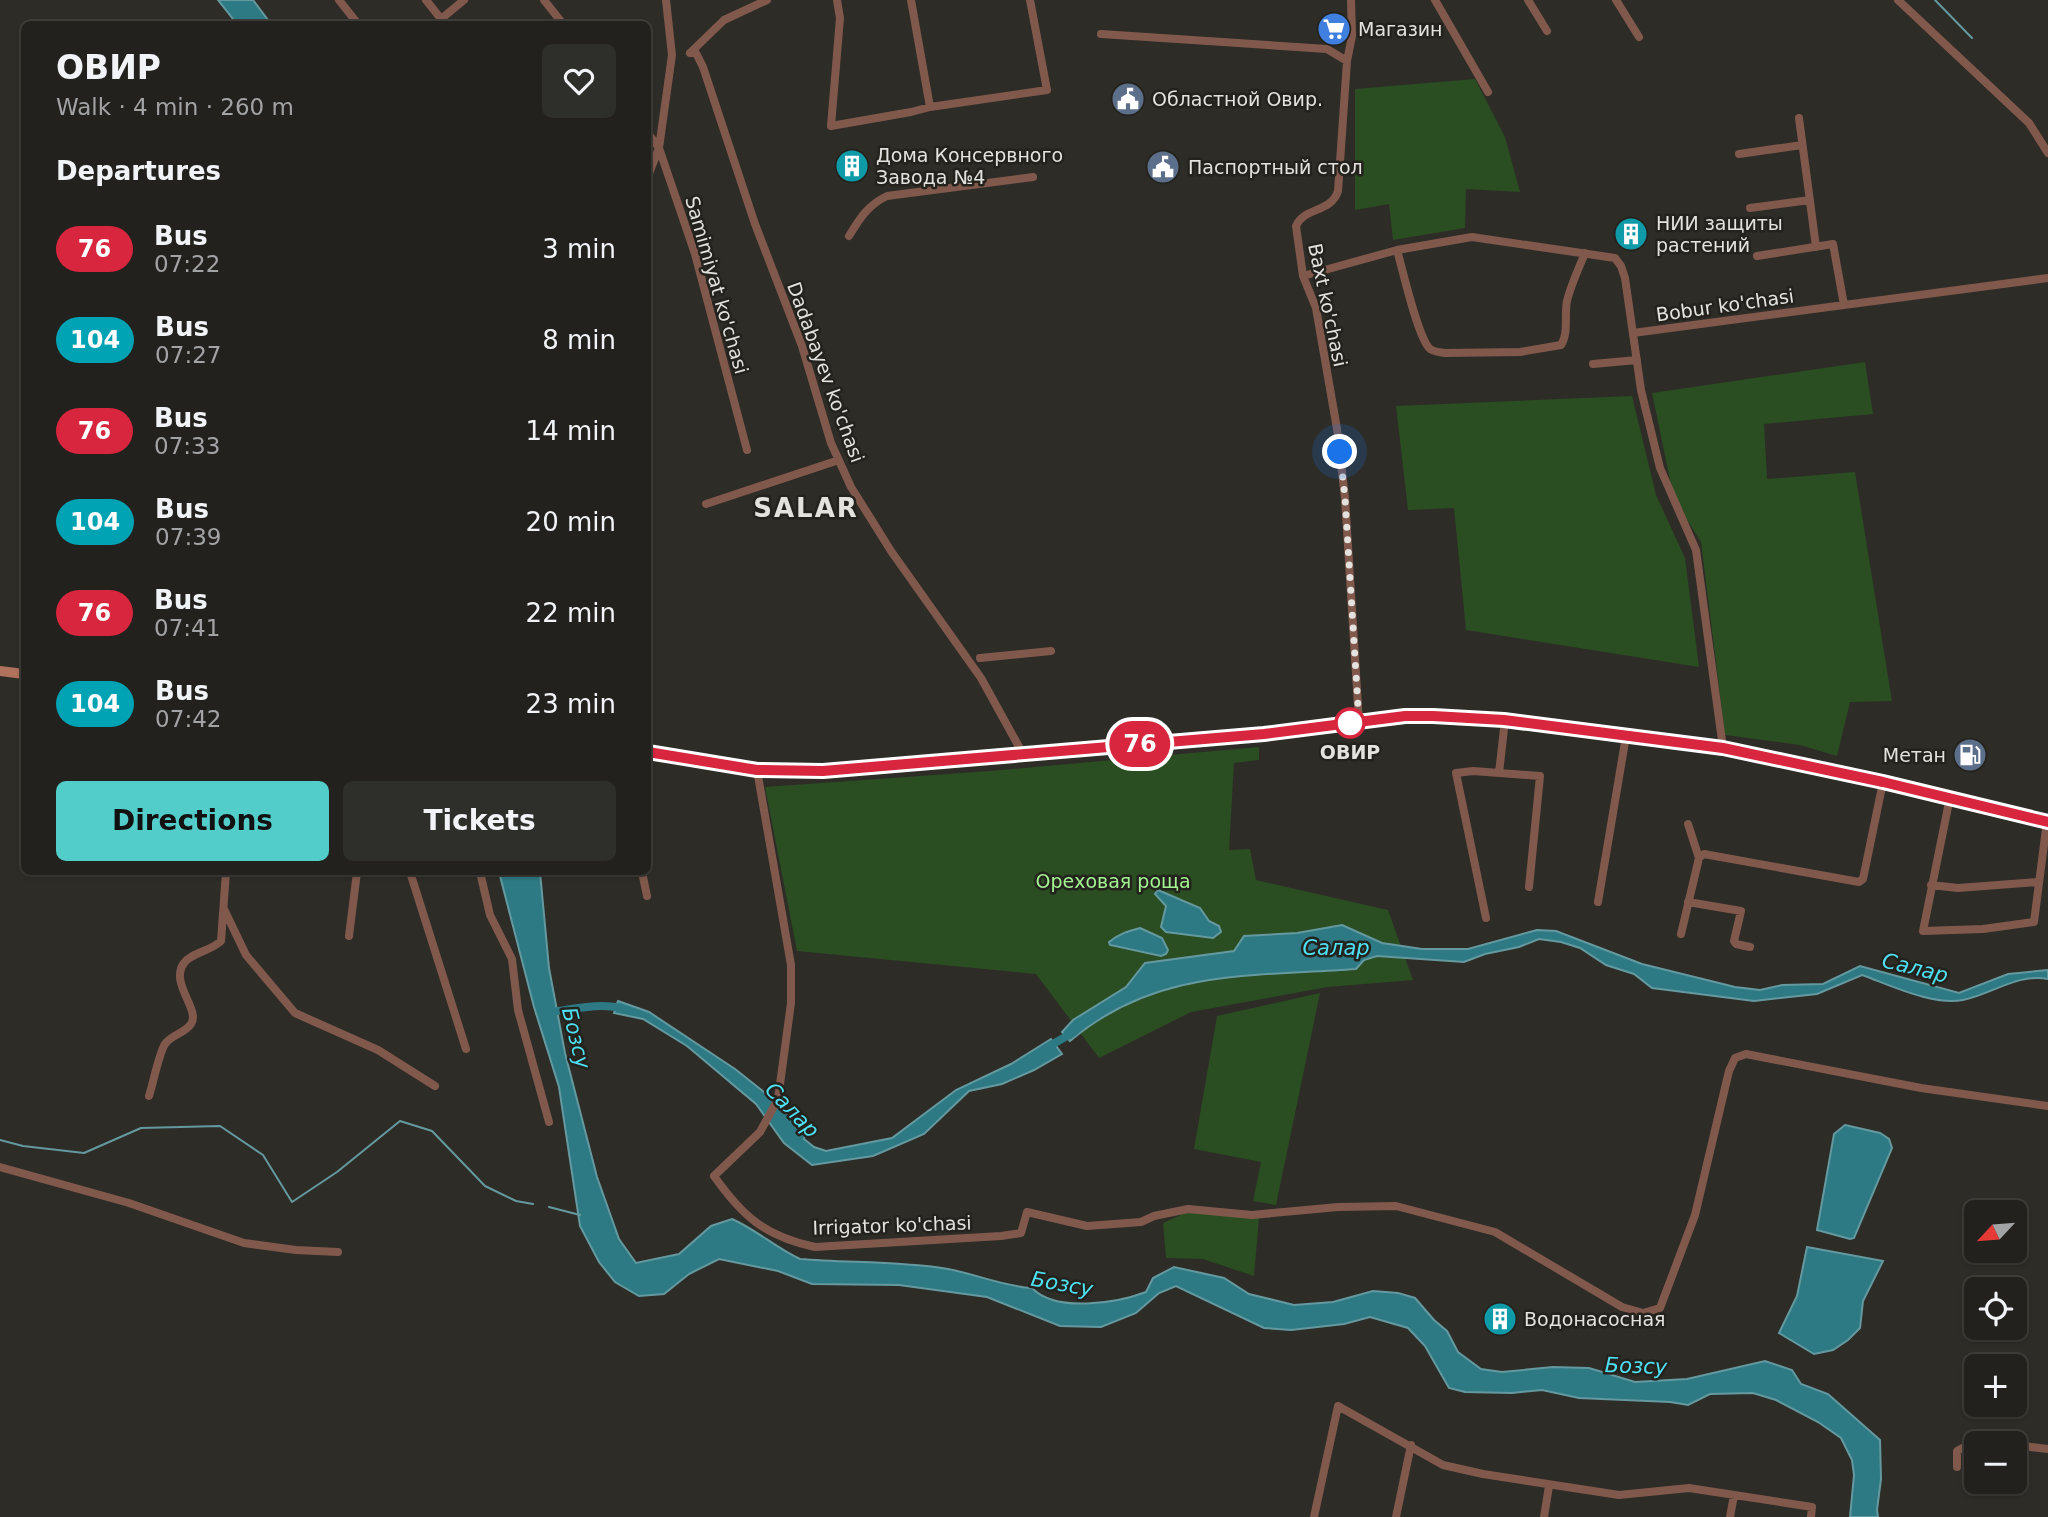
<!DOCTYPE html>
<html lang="en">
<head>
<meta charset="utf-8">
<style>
  body { margin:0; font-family:"DejaVu Sans",sans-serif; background:#2e2e2a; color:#f1f3f6; height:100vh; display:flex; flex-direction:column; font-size:26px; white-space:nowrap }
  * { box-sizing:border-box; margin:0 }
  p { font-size:23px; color:#a2a3a4 }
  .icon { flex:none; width:38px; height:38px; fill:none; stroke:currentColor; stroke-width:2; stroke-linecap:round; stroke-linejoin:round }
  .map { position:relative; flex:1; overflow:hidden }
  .drawer { position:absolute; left:21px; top:21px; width:630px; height:854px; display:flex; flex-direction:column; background:#22211d; border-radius:10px; box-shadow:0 2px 5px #0004,0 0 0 2px #3f3e3b }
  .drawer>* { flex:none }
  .badge { padding:0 14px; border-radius:23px; font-size:24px; line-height:46px }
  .needle { width:46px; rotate:244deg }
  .tools { position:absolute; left:1964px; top:1200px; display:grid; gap:14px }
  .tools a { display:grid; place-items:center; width:63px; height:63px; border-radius:10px; background:#22211d; box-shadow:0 2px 5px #0004,0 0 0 2px #3f3e3b; font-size:35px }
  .you { position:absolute; width:35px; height:35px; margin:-18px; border:5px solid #fff; border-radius:50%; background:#1a73e8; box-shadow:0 0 0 10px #1a73e833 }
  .map>.badge { position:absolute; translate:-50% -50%; box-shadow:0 0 0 4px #fff }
  h2 { padding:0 35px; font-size:26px; line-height:63px }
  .round { display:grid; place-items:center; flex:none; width:74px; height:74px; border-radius:10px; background:#2e2e2a }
  .overview { display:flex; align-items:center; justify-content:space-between; height:119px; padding:0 35px }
  h1 { font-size:33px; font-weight:800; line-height:52px }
  .primary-button { display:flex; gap:14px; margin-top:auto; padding:14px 35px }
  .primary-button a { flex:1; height:80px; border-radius:10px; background:#53cdc9; color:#111; font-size:28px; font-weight:800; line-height:80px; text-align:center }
  .primary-button a+a { background:#2e2e2a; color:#f1f3f6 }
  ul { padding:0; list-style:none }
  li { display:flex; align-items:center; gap:21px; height:91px; padding:0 35px }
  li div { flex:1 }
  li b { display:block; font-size:26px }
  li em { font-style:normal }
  li .badge { min-width:77px; font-weight:700; text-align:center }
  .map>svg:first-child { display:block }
  .green { fill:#2a4d22 }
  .water { fill:#2d7a84; stroke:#64999f; stroke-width:2 }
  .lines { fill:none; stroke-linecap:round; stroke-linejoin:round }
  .stream { stroke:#64999f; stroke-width:2 }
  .canal { stroke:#2d7a84; stroke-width:8 }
  .street { stroke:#81594c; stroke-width:8 }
  .secondary { stroke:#b0715d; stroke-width:10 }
  .line-casing { stroke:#fff; stroke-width:16 }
  .line { stroke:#d7263d; stroke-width:10 }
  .walk { stroke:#e3e2df; stroke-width:7; stroke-dasharray:0 12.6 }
  .stop-dot { fill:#fff; stroke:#d7263d; stroke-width:3.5 }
  .labels { text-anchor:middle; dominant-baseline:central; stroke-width:5; stroke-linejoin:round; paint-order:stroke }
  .poi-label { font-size:19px; fill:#e3e2df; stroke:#24221d; text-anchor:start }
  .street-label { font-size:19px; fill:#e3e2df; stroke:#24221d }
  .stop-label { font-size:19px; font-weight:bold; fill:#e3e2df; stroke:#24221d }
  .park-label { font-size:19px; fill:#a1f490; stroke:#24221d }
  .water-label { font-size:21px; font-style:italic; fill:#4de1f3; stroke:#24221d }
  .district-label { font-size:26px; font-weight:bold; letter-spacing:2px; fill:#e3e2df; stroke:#24221d }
</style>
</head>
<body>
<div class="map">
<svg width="2048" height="1517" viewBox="0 0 2048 1517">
  <rect width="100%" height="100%" fill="#2e2c27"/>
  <!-- green -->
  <path class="green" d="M1475 79 1505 137 1520 192 1466 189 1465 228 1393 240 1389 204 1355 210V89Z
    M1865 362 1873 414 1764 424 1767 479 1855 472 1892 701 1850 702 1837 756 1800 745 1725 735 1701 542 1674 499 1652 393Z
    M1632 396 1656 495 1685 558 1699 667 1466 630 1454 508 1408 510 1396 406Z
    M1259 747V760L1234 763 1229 850 1250 849 1256 880 1388 910 1413 980 1328 987 1191 1012 1099 1058 1036 974 797 951 765 787 990 771Z
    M1320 993 1276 1205 1253 1201 1261 1162 1194 1149 1217 1016Z
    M1189 1211 1259 1218 1254 1276 1203 1259 1166 1258 1163 1223Z"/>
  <!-- water -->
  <path class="water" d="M218 0H253L271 24H237Z
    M499 872H540L549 968 565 1053 597 1177 619 1239 636 1263 679 1254 711 1226 732 1219C757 1230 776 1248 800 1259 848 1263 901 1261 948 1269 975 1274 1006 1287 1032 1288 1056 1313 1117 1303 1146 1292L1153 1278 1174 1267 1224 1278 1249 1294 1294 1305 1333 1302 1373 1291 1398 1293 1415 1298 1434 1320 1447 1331 1458 1352 1481 1369 1502 1372 1553 1367 1589 1368 1635 1382 1687 1379 1765 1361 1792 1370 1801 1384 1828 1394 1880 1440 1881 1479 1877 1510 1878 1517H1850L1854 1475 1852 1460 1841 1438 1818 1422 1776 1400 1753 1393 1710 1394 1688 1405 1670 1402 1579 1398 1542 1390 1512 1393 1465 1392 1449 1388 1425 1346 1408 1328 1370 1317 1344 1324 1291 1330 1264 1328 1176 1286 1159 1293 1136 1313 1101 1327 1060 1326 987 1297 899 1285 812 1284 778 1271 719 1259 689 1274 664 1294 639 1296 615 1282 599 1262 580 1226 559 1087 534 1007Z
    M1158 890 1200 908 1209 921 1219 926 1221 932 1213 938 1166 932 1161 927 1166 906 1155 894Z
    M1342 925 1382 943 1422 949H1468L1537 930 1556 931 1642 964 1735 987 1760 990 1782 985 1823 984 1860 966 1959 993 2008 974 2048 970V979C2018 973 1992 994 1963 1000 1933 1006 1890 985 1862 975L1817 994 1754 1001 1652 988 1634 974 1606 965 1580 948 1561 942 1539 939 1519 947 1485 954 1464 962 1377 956 1364 960 1356 969C1251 977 1156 968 1070 1041L1062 1032 1073 1020 1126 987 1145 963 1234 951 1244 936 1297 933Z
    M1140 928 1162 938 1168 950 1166 954 1161 956 1110 945 1109 942C1118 934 1129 931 1140 928Z
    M618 1001 649 1012 735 1069 769 1096 806 1132 804 1139 814 1147 826 1151 892 1138 956 1090 1011 1064 1051 1039 1062 1054 1034 1070 1002 1084 969 1091 924 1134 873 1156 812 1165 784 1143 756 1104 687 1046 643 1019 614 1013Z
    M1845 1125 1880 1133 1889 1139 1892 1148 1854 1238 1850 1239 1817 1230 1834 1134Z
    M1807 1247 1883 1261 1863 1301 1860 1328 1848 1340 1833 1350 1814 1354 1779 1333 1797 1296Z"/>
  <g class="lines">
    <!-- stream -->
    <path class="stream" d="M1935 0 1972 38
      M0 1140 23 1146 84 1153 141 1128 220 1126 263 1155 292 1202 337 1172 400 1121 432 1131 485 1186 516 1201 533 1204
      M549 1207 580 1215"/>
    <!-- canal -->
    <path class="canal" d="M551 1012C574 1009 601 1002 624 1009
      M1046 1048 1074 1032"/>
    <!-- street -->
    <path class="street" d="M339 0 358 24
      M426 0 445 24
      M544 0 563 24
      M837 0 840 18 831 126 911 112 930 107 1047 90 1030 0
      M911 0 930 107
      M1351 0 1352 36 1347 61 1338 191C1331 213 1304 207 1296 226L1303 276 1316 308 1337 429 1345 498 1359 722
      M1435 0 1488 92
      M1528 0 1547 31
      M1616 0 1639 37
      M1898 0 2029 123 2048 153
      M435 24 464 0
      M1101 34 1327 49 1347 61
      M690 53H696L703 67 755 224 802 346 831 443 851 487 891 551 981 678 1023 754
      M690 53 724 20 767 0
      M1799 118 1816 247
      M648 133 659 148 695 254 747 450
      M1739 154 1802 145
      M648 176 659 148 672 55 666 0
      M1750 208 1810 200
      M849 236C860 218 868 205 887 196L1033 177
      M1397 250C1403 271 1417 334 1429 348 1433 352 1439 352 1445 353L1520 352 1561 345C1569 333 1564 315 1567 301 1571 284 1579 268 1585 253
      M1757 256 1833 244 1844 305
      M1303 276 1397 250 1472 237 1615 258 1621 266 1625 278 1641 390 1660 468 1696 550 1723 748
      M1633 333 2048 278
      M1593 364 1637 360
      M706 504 839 460
      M980 658 1051 651
      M757 770 791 965V1003L778 1099 760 1132 714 1176C743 1217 765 1236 815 1247L1001 1236 1021 1233 1027 1212 1087 1226 1141 1222 1154 1216 1188 1209 1252 1215 1338 1207 1396 1206 1495 1232 1622 1307 1643 1313 1660 1308 1695 1215 1729 1071 1735 1058 1746 1054 1921 1088 2048 1106
      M1499 773 1505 720
      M1950 797 1923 931 1983 929 2034 922 2047 821
      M1688 824 1699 858
      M410 872 466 1049
      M480 872 490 915 512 959 518 1010 549 1122
      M642 872 647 896
      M1931 885 1958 888 2038 882
      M1598 902 1626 736
      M1688 902 1741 911 1734 941 1736 944 1750 947
      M224 909 246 955 295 1013 378 1050 435 1086
      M1486 918 1456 773 1473 771 1540 776 1529 887
      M1681 934 1699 858 1704 854 1859 882 1863 879 1883 782
      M349 936 357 872
      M149 1096C153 1084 159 1053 165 1044 171 1035 185 1033 191 1024 201 1010 169 983 184 963 191 953 211 951 221 941L226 872
      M0 1167 129 1203 244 1243 296 1250 338 1252
      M2014 1445 2048 1449
      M1957 1467V1451L1966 1446H1976
      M1314 1517 1338 1406 1443 1465 1483 1474 1619 1495 1689 1488 1812 1507 1811 1517
      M1396 1517 1411 1445
      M1544 1517 1549 1486
      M1730 1517 1734 1495"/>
    <!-- secondary -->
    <path class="secondary" d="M0 671 24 674
      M648 753 757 770 823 771 1264 734 1405 717H1433L1505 720 1723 748 1883 782 2048 822"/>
  </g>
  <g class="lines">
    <defs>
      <path id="line" d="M648 752 757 770 823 771 1264 734 1405 716H1433L1504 720 1723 748 1883 782 2048 822"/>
    </defs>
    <!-- line casing -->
    <use href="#line" class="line-casing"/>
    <!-- line -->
    <use href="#line" class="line"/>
    <!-- walk -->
    <path class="walk" d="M1340 452 1345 498 1359 722 1350 723"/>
  </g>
  <!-- icons -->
  <defs>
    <symbol id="supermarket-disc" viewBox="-11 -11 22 22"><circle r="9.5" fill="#3f7fe0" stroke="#24221d"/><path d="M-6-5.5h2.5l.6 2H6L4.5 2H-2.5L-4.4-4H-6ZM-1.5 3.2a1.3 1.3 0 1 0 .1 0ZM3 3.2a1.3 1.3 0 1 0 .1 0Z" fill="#fff"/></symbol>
    <symbol id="civic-disc" viewBox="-11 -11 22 22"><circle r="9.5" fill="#5c6f8a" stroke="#24221d"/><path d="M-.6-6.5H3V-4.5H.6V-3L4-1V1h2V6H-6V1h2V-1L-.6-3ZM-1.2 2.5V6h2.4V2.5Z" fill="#fff"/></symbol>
    <symbol id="building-disc" viewBox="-11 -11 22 22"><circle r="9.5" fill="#0f9aa8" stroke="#24221d"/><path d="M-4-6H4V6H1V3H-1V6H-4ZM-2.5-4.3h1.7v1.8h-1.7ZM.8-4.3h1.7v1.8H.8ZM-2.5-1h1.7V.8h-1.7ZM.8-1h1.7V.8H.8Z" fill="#fff"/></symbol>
    <symbol id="fuel-disc" viewBox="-11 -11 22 22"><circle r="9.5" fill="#5c6f8a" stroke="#24221d"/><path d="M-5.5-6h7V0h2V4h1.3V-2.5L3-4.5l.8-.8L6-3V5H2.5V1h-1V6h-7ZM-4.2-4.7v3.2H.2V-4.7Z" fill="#fff"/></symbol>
  </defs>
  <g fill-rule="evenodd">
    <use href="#supermarket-disc" x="1315" y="10" width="38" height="38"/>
    <use href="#civic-disc" x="1109" y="80" width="38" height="38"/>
    <use href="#building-disc" x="833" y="147" width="38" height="38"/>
    <use href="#civic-disc" x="1144" y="148" width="38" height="38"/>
    <use href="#building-disc" x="1612" y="215" width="38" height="38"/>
    <use href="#fuel-disc" x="1951" y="736" width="38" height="38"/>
    <use href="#building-disc" x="1481" y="1300" width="38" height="38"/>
  </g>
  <!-- markers -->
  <circle class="stop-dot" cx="1350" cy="723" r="14"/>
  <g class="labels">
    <!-- poi labels -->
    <g class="poi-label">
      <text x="1358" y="29">Магазин</text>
      <text x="1152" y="99">Областной Овир.</text>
      <text x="876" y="155">Дома Консервного<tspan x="876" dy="22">Завода №4</tspan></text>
      <text x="1188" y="167">Паспортный стол</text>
      <text x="1656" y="223">НИИ защиты<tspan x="1656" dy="22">растений</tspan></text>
      <text x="1946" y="755" text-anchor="end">Метан</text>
      <text x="1524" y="1319">Водонасосная</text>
    </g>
    <!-- street labels -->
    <g class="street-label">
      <text transform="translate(717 285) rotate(74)">Samimiyat ko'chasi</text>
      <text transform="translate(1328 305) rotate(78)">Baxt ko'chasi</text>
      <text transform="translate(1725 305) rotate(-8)">Bobur ko'chasi</text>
      <text transform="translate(826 372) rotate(70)">Dadabayev ko'chasi</text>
      <text transform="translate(892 1225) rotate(-2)">Irrigator ko'chasi</text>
    </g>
    <!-- stop labels -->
    <g class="stop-label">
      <text x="1350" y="752">ОВИР</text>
    </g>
    <!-- park labels -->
    <g class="park-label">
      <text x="1113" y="881">Ореховая роща</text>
    </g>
    <!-- water labels -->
    <g class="water-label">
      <text x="1336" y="948">Салар</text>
      <text transform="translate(1915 968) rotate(14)">Салар</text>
      <text transform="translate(576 1038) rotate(76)">Бозсу</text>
      <text transform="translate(792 1110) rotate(46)">Салар</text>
      <text transform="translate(1062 1284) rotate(10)">Бозсу</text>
      <text transform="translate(1636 1366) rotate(2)">Бозсу</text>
    </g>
    <!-- district labels -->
    <g class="district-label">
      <text x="806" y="508">SALAR</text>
    </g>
  </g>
</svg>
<div class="tools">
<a><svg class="needle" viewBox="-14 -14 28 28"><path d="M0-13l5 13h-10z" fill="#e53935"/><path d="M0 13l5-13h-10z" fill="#a2a3a4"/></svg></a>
<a><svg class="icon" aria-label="locate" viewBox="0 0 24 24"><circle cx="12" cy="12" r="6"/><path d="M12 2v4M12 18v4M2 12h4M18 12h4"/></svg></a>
<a>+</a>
<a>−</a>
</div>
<div class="you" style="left:1340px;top:452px"></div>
<b class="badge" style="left:1140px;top:744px;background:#d7263d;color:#fff">76</b>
<section class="drawer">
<div class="overview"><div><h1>ОВИР</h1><p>Walk · 4 min · 260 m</p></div><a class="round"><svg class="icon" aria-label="heart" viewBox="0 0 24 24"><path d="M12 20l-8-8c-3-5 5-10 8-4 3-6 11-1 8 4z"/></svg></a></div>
<h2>Departures</h2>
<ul>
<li><span class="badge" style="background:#d7263d;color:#fff">76</span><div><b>Bus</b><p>07:22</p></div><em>3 min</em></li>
<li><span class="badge" style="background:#00a3b4;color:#fff">104</span><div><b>Bus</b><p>07:27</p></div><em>8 min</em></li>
<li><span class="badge" style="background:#d7263d;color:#fff">76</span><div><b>Bus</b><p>07:33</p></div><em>14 min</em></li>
<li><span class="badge" style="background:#00a3b4;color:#fff">104</span><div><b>Bus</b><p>07:39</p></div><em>20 min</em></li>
<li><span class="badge" style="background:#d7263d;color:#fff">76</span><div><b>Bus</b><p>07:41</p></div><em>22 min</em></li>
<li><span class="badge" style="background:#00a3b4;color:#fff">104</span><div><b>Bus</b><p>07:42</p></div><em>23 min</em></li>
</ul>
<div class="primary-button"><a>Directions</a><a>Tickets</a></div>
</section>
</div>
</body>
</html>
